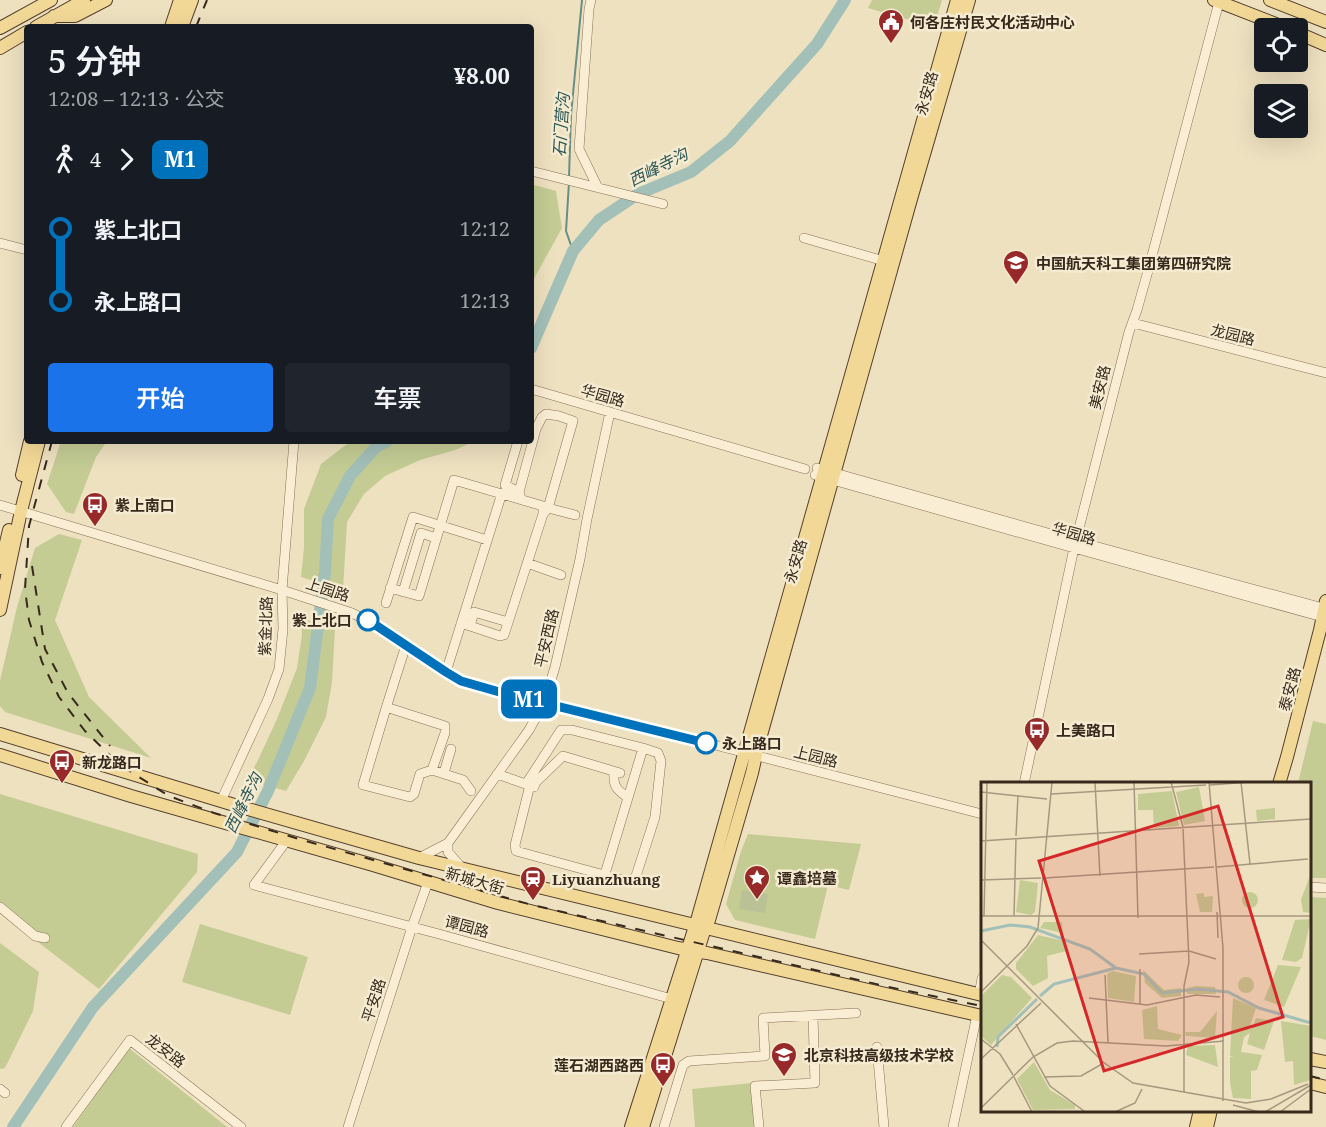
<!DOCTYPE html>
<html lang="zh">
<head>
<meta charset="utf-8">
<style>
  body { margin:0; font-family:"Noto Serif","Noto Sans SC",serif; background:#20242c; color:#f1f3f6; height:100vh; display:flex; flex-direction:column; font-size:22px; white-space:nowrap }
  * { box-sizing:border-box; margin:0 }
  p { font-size:20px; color:#9ea1a6 }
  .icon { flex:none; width:33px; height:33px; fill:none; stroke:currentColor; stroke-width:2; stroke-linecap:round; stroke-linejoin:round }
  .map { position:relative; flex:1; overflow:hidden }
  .details { position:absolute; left:24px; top:24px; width:510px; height:420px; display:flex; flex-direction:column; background:#171b24; border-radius:6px; box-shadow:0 6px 24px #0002 }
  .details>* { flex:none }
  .badge { padding:0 12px; border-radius:9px; font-size:21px; line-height:39px }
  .fabs { position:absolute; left:1254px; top:18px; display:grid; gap:12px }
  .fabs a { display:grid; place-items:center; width:54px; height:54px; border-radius:6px; background:#171b24; box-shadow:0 6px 24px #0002; font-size:30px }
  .map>.badge { position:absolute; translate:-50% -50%; box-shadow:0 0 0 3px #fff }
  .legs { display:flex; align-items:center; gap:9px; height:66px; padding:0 24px; font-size:20px }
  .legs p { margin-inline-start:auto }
  .head { display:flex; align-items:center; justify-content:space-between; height:102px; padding:0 24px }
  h1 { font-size:33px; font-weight:600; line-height:45px }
  .button { display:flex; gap:12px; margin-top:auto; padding:12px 24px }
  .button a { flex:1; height:69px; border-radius:6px; background:#1a73e8; color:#fff; font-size:24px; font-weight:600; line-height:69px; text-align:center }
  .button a+a { background:#20242c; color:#f1f3f6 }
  ul { padding:0 24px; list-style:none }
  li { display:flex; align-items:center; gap:21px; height:72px; font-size:22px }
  li i { display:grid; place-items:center; width:9px; height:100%; margin:0 8px; background:currentColor }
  li i::after { content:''; width:15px; height:15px; margin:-8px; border:4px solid; border-radius:50%; background:#171b24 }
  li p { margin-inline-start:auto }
  li:first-child i { background:linear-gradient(#0000 50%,currentColor 0) }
  li:last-child i { background:linear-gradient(currentColor 50%,#0000 0) }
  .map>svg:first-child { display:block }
  .green { fill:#c4cc94 }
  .cemetery { fill:#bac194 }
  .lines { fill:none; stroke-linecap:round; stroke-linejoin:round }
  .stream { stroke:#6a8e86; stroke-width:2 }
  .river { stroke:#a3c0b8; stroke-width:12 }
  .minor-casing { stroke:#877258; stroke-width:10 }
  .major-casing { stroke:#55402d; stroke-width:14 }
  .minor { stroke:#f9eed3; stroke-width:9 }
  .major { stroke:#f2d897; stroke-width:12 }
  .rail { stroke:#372a1d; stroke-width:2; stroke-dasharray:10 10; stroke-linecap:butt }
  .line-1-casing { stroke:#fff; stroke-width:14 }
  .line-1 { stroke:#0072bc; stroke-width:9 }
  .stop-1-dot { fill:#fff; stroke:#0072bc; stroke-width:3 }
  .labels { text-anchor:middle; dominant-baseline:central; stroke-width:5; stroke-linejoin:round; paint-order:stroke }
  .poi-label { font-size:15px; font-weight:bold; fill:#372a1d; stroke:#f5ebd0; text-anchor:start }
  .street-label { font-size:15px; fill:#372a1d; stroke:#f5ebd0 }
  .stop-label { font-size:15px; font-weight:bold; fill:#372a1d; stroke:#f5ebd0; text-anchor:end }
  .water-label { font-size:16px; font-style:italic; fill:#2c5755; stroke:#f5ebd0 }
  .inset-river { fill:none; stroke:#a3c0b8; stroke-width:3 }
  .inset-road { fill:none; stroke:#a5987f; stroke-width:1.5 }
  .view { fill:#d62828; fill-opacity:0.15; stroke:#d62828; stroke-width:3 }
  .inset-edge { fill:none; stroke:#372a1d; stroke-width:3 }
</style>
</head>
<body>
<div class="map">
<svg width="1326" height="1127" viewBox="0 0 1326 1127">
  <rect width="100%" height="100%" fill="#eee1c0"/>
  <!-- green -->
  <path class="green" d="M872 0H942L934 27 868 8Z
    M531 184 556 191 562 228 531 284Z
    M61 441H107L96 457 74 514 66 512 47 484Z
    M351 441H475L455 450 420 460 385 476 364 494 347 522 343 590 301 577 304 548V509L321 464Z
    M59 534 82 540 55 620 89 697 151 758 5 712 0 706V681L17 607 35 548Z
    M301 618 335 629 332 682 326 717 304 761 286 791 247 780 258 760 277 719 297 668 302 635Z
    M1313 721 1326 724V878H1310V784L1298 783Z
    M0 794 198 854 197 872 99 989 0 913Z
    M748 834 861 844 849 890 828 885 815 939 735 920 726 904 741 851Z
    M1310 897 1326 898V1040L1310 1036Z
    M200 924 308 957 290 1015 182 982Z
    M0 943 39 972 33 1011 5 1068 0 1069Z
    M129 1048 227 1127H73Z
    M752 1083 756 1127H695L692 1089Z"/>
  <!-- cemetery -->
  <path class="cemetery" d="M742 890 768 894 765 913 739 909Z"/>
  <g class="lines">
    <!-- stream -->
    <path class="stream" d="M569 177 571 115 582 0
      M569 182 566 231 573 251"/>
    <!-- river -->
    <path class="river" d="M531 348 573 251 599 220 638 194 691 172 730 141 817 44 845 0
      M13 1127 93 1007 237 852 268 791 310 688 325 572 328 519 350 476 376 447 387 441"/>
    <defs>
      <path id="minor" d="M591 0 589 9 579 149 598 188
        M531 171 663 204
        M804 238 884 261
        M0 243 27 250
        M1133 323 1326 373
        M531 389 805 469
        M536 429 542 417 546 414 559 416 573 421 548 508 543 514
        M518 441 505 485 519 492
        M817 468 1076 541 1326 609
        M815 475 1074 548 1326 618
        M521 499 519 492 536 429 531 428
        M0 505 282 590 352 613 380 627 449 674 461 681 481 687 665 732 982 814
        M548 508 575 515
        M527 563 561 575
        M390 588 419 596 454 480 543 506V514L504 635 500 636 461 623
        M403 592 421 533 436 538
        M386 603 413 517 487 540
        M470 626 474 612 508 622
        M406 645 387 705 389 708 445 726V733L432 770 463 780 471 791
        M446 672 502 493
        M387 705 363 785 410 797 414 794 420 774 432 770
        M614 772C613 786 616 789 627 797
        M444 773 451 749
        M497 774 534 787 536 782 563 756 620 773
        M526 784 561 730H572L643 748 605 874
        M1024 784 1074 548 1129 332 1137 310 1148 271 1219 2
        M530 785 515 845 516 851 630 882 636 876 655 817 661 761 658 753 643 748
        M221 801 268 699 279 669 283 629 282 590 294 441
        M287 840 254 885 439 934 672 999
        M448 843 529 730 544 703 555 667 580 559 587 519 610 412
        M419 858 448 843V852L462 868
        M1310 887 1326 888
        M0 907 35 936 45 938
        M979 995 982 978
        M877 1047 884 1127
        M0 1089 5 1093
        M66 1127 130 1040 241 1127
        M348 1127 412 927 428 882
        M664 1127 683 1065 689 1061 765 1056 763 1018 856 1013
        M759 1127 755 1086 815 1083 813 1015
        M953 1127 977 1015"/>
      <path id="major" d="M1214 0 1286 28
        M1270 0 1326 22
        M54 16H75L106 0
        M36 27 84 0
        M171 27 180 0
        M182 27 192 0
        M0 28 51 0
        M1298 33 1326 45
        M0 48 27 32
        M22 475 30 441
        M0 568 9 530
        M0 610 21 511 39 441
        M0 734 241 807 419 858 982 995
        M0 755 131 796 373 865 498 903 678 948 707 953 982 1016
        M1279 784 1287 757 1320 630 1326 601
        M1310 1059 1326 1062
        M1310 1083 1326 1087
        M631 1127 698 917 957 0
        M643 1127 705 928 709 920 752 773 758 746 911 199 969 0
        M1196 1127 1200 1110
        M1207 1127 1211 1110"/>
    </defs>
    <!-- minor casing -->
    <use href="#minor" class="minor-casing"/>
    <!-- major casing -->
    <use href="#major" class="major-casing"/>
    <!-- minor -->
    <use href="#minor" class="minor"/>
    <!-- major -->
    <use href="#major" class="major"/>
    <!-- rail -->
    <path class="rail" d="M196 27 207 0
      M52 441 29 526 25 589 29 620 42 662 59 697 85 731 120 765 169 796 214 813 299 839 532 905 898 989 982 1006
      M32 566 45 649 68 693 110 746
      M1310 1076 1326 1080"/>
  </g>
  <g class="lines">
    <defs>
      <path id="line-1" d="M368 620 446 672 461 681 503 693 706 743"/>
    </defs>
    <!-- line-1 casing -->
    <use href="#line-1" class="line-1-casing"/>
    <!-- line-1 -->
    <use href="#line-1" class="line-1"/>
  </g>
  <!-- icons -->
  <defs>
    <symbol id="civic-pin" viewBox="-11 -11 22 30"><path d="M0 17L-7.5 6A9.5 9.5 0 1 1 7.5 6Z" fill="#972928" stroke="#f5ebd0"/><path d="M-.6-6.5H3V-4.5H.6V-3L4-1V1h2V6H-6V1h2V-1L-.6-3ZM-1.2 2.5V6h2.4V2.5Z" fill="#fff"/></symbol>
    <symbol id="university-pin" viewBox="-11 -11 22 30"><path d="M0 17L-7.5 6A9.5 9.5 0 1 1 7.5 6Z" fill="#972928" stroke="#f5ebd0"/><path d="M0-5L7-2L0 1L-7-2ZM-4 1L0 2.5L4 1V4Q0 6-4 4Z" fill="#fff"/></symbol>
    <symbol id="bus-pin" viewBox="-11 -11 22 30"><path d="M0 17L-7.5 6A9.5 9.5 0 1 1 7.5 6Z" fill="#972928" stroke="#f5ebd0"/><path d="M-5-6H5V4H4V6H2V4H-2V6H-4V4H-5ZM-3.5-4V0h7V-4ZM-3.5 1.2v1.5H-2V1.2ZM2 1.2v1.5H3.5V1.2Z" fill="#fff"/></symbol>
    <symbol id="sight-pin" viewBox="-11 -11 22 30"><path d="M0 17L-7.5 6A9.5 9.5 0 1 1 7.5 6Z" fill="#972928" stroke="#f5ebd0"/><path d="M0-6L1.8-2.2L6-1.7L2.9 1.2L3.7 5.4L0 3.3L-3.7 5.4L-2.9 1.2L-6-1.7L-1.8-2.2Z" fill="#fff"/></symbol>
    <symbol id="station-pin" viewBox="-11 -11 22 30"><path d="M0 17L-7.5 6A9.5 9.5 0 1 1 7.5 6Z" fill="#972928" stroke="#f5ebd0"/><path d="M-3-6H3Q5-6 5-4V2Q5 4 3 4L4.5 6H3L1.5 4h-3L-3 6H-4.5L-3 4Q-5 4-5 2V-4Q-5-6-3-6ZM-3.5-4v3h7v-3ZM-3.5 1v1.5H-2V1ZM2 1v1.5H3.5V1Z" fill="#fff"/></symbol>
  </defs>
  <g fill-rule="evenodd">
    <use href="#civic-pin" x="876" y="7" width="30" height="40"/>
    <use href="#university-pin" x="1001" y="248" width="30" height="40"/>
    <use href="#bus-pin" x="80" y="490" width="30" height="40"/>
    <use href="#bus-pin" x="1022" y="715" width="30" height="40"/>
    <use href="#bus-pin" x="47" y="747" width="30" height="40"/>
    <use href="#sight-pin" x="742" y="863" width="30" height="40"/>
    <use href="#station-pin" x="518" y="864" width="30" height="40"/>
    <use href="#university-pin" x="769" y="1040" width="30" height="40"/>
    <use href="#bus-pin" x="648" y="1050" width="30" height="40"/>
  </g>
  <!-- markers -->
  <g class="stop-1-dot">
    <circle cx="368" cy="620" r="10"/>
    <circle cx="706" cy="743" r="10"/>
  </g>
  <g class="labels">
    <!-- poi labels -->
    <g class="poi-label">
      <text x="910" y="22">何各庄村民文化活动中心</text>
      <text x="1036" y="263">中国航天科工集团第四研究院</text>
      <text x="115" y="505">紫上南口</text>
      <text x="1056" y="730">上美路口</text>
      <text x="82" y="762">新龙路口</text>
      <text x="777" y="878">谭鑫培墓</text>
      <text x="552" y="879">Liyuanzhuang</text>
      <text x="804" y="1055">北京科技高级技术学校</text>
      <text x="644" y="1065" text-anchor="end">莲石湖西路西</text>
    </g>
    <!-- street labels -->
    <g class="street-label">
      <text transform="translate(926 93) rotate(-74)">永安路</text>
      <text transform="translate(1233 334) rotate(14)">龙园路</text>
      <text transform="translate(1099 387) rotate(-76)">美安路</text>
      <text transform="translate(603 395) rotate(16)">华园路</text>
      <text transform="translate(1074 533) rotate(16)">华园路</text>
      <text transform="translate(795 561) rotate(-74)">永安路</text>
      <text transform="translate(328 589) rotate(18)">上园路</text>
      <text transform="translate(265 626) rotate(-88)">紫金北路</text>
      <text transform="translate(546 638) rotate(-77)">平安西路</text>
      <text transform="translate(1289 689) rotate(-75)">泰安路</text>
      <text transform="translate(816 756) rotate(14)">上园路</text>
      <text transform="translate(475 880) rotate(16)">新城大街</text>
      <text transform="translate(467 926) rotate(15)">谭园路</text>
      <text transform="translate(373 1000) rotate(-72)">平安路</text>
      <text transform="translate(166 1050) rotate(38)">龙安路</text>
    </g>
    <!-- stop labels -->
    <g class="stop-label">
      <text x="352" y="620">紫上北口</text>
      <text x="722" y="743" text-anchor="start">永上路口</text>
    </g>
    <!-- water labels -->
    <g class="water-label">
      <text transform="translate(561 125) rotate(-86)">石门营沟</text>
      <text transform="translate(658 167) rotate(-27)">西峰寺沟</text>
      <text transform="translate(243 803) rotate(-64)">西峰寺沟</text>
    </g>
  </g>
  <!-- overview -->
  <g transform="translate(981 782)">
    <rect width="330" height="330" fill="#eee1c0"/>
    <path d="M218 5 224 39 203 43 195 10ZM191 9 198 44 173 46 172 28H157V12ZM294 26V37L276 39 275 28ZM330 91V131L322 130 320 118ZM39 98 57 101 54 130 50 133 35 130ZM261 118a8 8 0 1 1 16 0a8 8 0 1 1-16 0ZM223 111V115L232 114 231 130H219L215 112ZM330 137 321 176 315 180 301 178 314 138ZM63 140H81L82 151 59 146ZM57 153 83 159 85 169 66 174 67 196 52 204 35 187V181ZM297 183 320 185 303 225 283 218ZM162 188 183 208 200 206V214L181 216 164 201ZM132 189 155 194 153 220 127 216 126 192ZM21 193 30 195 51 216 10 263 0 254V214ZM257 203a8 8 0 1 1 16 0a8 8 0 1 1-16 0ZM215 204 234 205 235 212H206V206ZM252 216 275 226 268 247 271 246 275 236 293 239 283 268 266 262 269 251 263 255 260 270 281 273 276 288 270 289V317L252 316 249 301V275L253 274H249ZM176 224 177 247 201 253 197 259 163 257 161 228ZM236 229 234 256 205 254 204 250H219ZM300 239 330 244V298L313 303 312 279 304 280ZM234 263 237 285 205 273 207 264ZM53 280 69 308 94 323V327L52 328 36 297Z" fill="#c4cc94"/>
    <path class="inset-river" d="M0 149 29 143 49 145 109 167 135 186 163 192 181 211 217 207 247 210 278 226 330 241M59 214 73 202 135 186M16 265 17 255 56 217"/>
    <path class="inset-road" d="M114 0 119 94M153 0 157 136M190 0 202 45M228 0 242 166V319M260 0 269 82M229 3 269 0M0 10 66 17M70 12 225 3M202 47 208 180 203 204V311M35 54 37 13M0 59 330 37M236 85 327 77M64 96 233 85M0 98 60 96M236 130 237 156M0 134H330M3 134 6 0M33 134 35 56M0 158 122 280 152 301 265 321 290 317 327 302M158 172 208 169 235 177M159 187V222M124 193 127 260M0 210 46 164 57 146 71 0M108 216 166 223 215 213 239 215M35 242 69 304 103 329M0 257 19 272 32 293M0 277 60 221M33 295 51 330M63 295 100 294 121 282M252 323 278 330M0 326 52 275 76 261 92 259 185 264 243 259M68 330H108M134 330 154 321 161 307M284 330 330 303M299 330 330 307"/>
    <path class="view" d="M237 24 302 235 123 289 58 79Z"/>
    <rect width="330" height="330" class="inset-edge"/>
  </g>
</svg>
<div class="fabs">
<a><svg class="icon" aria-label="locate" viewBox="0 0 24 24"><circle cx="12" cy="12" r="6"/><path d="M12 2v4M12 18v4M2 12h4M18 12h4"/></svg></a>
<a><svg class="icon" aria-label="layers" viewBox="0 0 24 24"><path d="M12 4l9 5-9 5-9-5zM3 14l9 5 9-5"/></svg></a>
</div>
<b class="badge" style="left:529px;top:699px;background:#0072bc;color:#fff">M1</b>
<section class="details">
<div class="head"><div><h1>5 分钟</h1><p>12:08 – 12:13 · 公交</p></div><b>¥8.00</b></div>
<div class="legs"><svg class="icon" aria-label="walk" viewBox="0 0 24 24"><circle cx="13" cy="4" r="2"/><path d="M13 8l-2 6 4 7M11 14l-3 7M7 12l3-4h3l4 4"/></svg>4<svg class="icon" aria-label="forward" viewBox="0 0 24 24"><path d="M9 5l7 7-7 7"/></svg><b class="badge" style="background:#0072bc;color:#fff">M1</b></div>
<ul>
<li><i style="color:#0072bc"></i><b>紫上北口</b><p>12:12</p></li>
<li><i style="color:#0072bc"></i><b>永上路口</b><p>12:13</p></li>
</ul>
<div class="button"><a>开始</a><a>车票</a></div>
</section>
</div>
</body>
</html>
